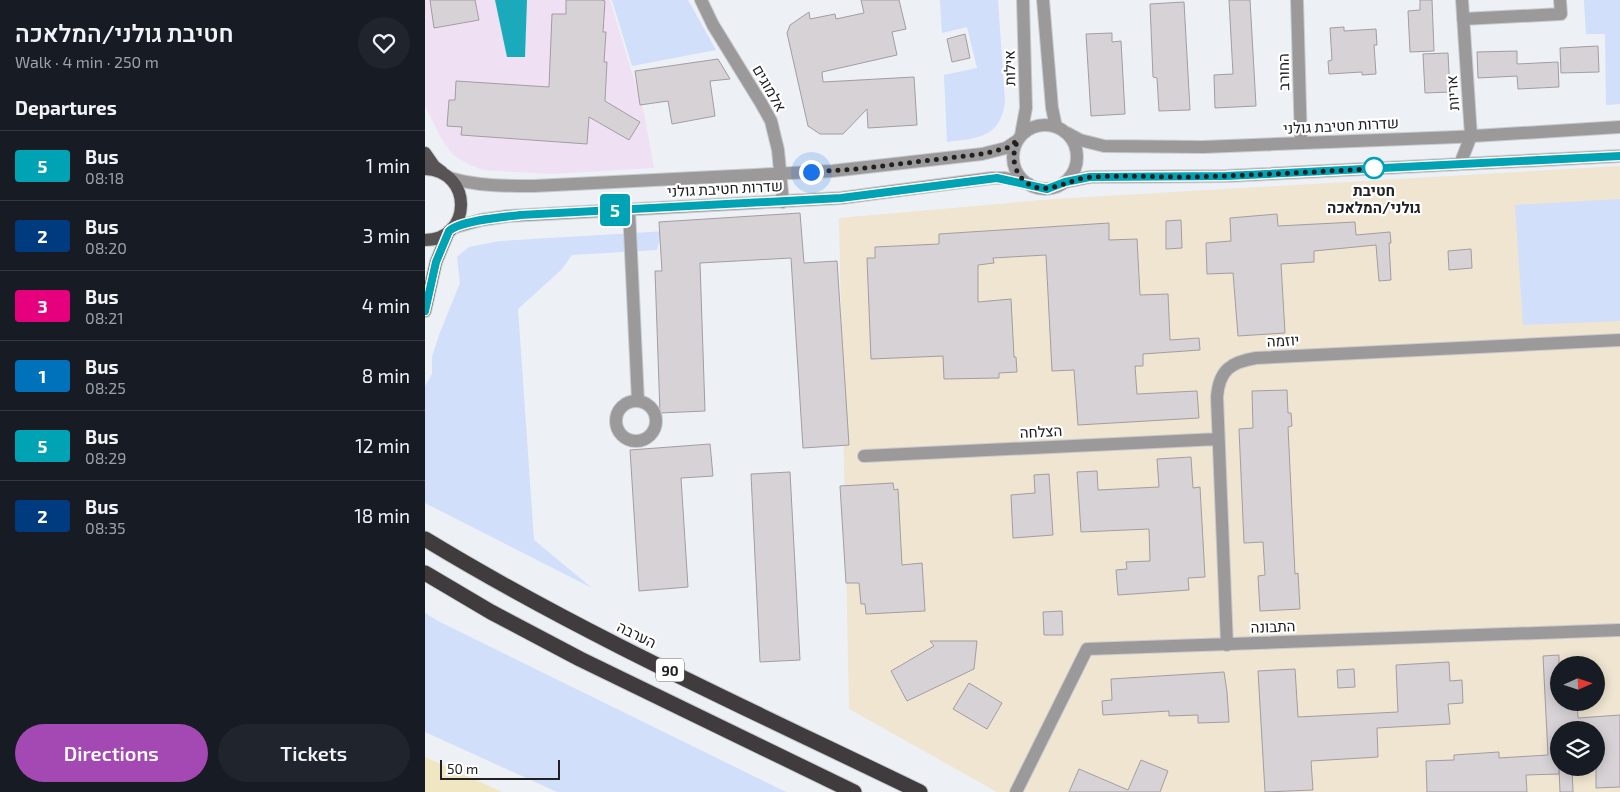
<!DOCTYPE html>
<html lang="en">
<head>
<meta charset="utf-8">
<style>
  body { margin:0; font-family:"Exo 2",Heebo,sans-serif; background:#20242c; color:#f1f3f6; height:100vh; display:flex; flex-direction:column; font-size:19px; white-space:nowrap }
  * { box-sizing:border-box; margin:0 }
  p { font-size:16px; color:#9ea1a6 }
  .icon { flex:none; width:28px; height:28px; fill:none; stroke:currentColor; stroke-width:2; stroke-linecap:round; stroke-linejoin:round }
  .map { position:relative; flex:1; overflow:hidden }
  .sheet { display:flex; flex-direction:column; background:#171b24; width:425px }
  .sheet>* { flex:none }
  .badge { padding:0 10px; border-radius:4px; font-size:18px; line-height:32px }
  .needle { width:32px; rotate:87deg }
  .fabs { position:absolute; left:1125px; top:656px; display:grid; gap:10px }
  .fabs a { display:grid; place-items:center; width:55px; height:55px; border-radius:50%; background:#171b24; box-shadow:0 2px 12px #0003; font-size:25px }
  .scale { position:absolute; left:15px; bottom:12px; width:120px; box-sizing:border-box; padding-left:5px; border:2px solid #212123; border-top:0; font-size:14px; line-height:18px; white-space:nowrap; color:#212123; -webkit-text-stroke:4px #fff; paint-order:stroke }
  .you { position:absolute; width:25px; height:25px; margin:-12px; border:4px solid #fff; border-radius:50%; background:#1a73e8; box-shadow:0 0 0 8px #1a73e833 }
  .map>.badge { position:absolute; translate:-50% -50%; box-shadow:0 0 0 2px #fff }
  h2 { padding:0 15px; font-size:19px; line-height:45px }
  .round { display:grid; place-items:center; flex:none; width:52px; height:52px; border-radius:26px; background:#20242c }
  .head { display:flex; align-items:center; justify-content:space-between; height:85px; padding:0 15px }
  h1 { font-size:24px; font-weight:600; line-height:38px }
  .button { display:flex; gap:10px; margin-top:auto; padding:10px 15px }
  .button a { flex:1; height:58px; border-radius:30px; background:#a449b4; color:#fff; font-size:20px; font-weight:600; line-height:58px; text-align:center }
  .button a+a { background:#20242c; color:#f1f3f6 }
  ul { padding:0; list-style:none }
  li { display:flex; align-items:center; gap:15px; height:70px; padding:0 15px; border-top:1px solid #363941 }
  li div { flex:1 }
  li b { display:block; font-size:19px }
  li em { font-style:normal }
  li .badge { min-width:55px; font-weight:700; text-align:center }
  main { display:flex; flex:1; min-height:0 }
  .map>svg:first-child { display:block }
  .commercial { fill:#efe0f4 }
  .industrial { fill:#efe5d0; fill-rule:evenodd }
  .green { fill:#d1dffb }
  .sand { fill:#f0e6c1 }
  .water { fill:#1baabc }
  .building { fill:#d7d2d5; stroke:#a29da1 }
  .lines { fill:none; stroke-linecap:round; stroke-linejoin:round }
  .minor-casing { stroke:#c8cbcf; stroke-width:14 }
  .major-casing { stroke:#c8cbcf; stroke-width:14 }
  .highway-casing { stroke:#c8cbcf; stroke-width:17 }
  .minor { stroke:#9c999a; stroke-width:12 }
  .major { stroke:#585354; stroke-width:12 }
  .highway { stroke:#403b3c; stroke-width:15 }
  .line-casing { stroke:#fff; stroke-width:11 }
  .line { stroke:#00a3b4; stroke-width:8 }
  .walk { stroke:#212123; stroke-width:5; stroke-dasharray:0 9 }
  .stop-dot { fill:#fff; stroke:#00a3b4; stroke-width:2.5 }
  .labels { text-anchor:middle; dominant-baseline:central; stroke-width:4.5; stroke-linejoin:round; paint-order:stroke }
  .shield { fill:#fff; stroke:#646465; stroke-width:1 }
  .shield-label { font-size:14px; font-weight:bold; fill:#212123 }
  .street-label { font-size:15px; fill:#212123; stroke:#fff }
  .stop-label { font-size:15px; font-weight:bold; fill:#212123; stroke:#fff }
</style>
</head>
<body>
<main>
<section class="sheet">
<div class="head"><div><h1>חטיבת גולני/המלאכה</h1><p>Walk · 4 min · 250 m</p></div><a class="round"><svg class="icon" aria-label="heart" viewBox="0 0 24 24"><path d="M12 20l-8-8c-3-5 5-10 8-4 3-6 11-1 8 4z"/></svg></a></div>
<h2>Departures</h2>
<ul>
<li><span class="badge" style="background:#00a3b4;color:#fff">5</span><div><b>Bus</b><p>08:18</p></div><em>1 min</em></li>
<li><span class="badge" style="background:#003b80;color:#fff">2</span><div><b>Bus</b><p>08:20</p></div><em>3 min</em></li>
<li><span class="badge" style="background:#e6007e;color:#fff">3</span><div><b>Bus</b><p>08:21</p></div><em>4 min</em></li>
<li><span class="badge" style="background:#0072bc;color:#fff">1</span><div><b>Bus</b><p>08:25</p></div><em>8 min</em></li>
<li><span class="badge" style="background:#00a3b4;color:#fff">5</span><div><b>Bus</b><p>08:29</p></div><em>12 min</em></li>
<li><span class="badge" style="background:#003b80;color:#fff">2</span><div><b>Bus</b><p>08:35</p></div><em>18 min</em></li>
</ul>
<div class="button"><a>Directions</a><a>Tickets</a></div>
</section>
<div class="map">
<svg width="1195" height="792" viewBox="0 0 1195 792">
  <rect width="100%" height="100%" fill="#edf0f5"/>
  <!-- commercial -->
  <path class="commercial" d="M0 0H185L219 113 229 168 127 174 71 171 59 170 45 165 28 155 16 138 0 106Z"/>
  <!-- industrial -->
  <path class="industrial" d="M1195 166V792H572L424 709 414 218 629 199ZM1134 665H1171V702H1134ZM1134 730H1171V768H1134Z"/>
  <!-- green -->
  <path class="green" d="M187 0H263L291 50 207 66Z
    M515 0H573L580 102C575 138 553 138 522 142L519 75 552 68 542 27 517 33Z
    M1159 0H1195V104L1181 105 1180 34H1161Z
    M1195 199V321L1098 325 1090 205Z
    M242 231 236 234 232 250 147 255 136 270 93 309 109 540 167 588 0 503V386L7 374V357L14 335 35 283 32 257 44 247 75 241Z
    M0 613 13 621 361 792H132L0 732Z"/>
  <!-- sand -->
  <path class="sand" d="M0 757 77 792H0Z"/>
  <!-- water -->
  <path class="water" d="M70 0H102L100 57H82Z"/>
  <!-- building -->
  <path class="building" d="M5 0H50L54 20 9 28Z
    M141 0H177L180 1 178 32H181L179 62H182L180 101 215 122 204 140 164 117 162 144 36 135 37 127 22 126 24 100H30L31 81 124 87 127 14H141Z
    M436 0H474L481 29 467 32 472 55 397 72 398 82 489 77 492 125 443 128 442 109 418 134H395L383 126 362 33 365 25 384 12 385 19 410 14 411 19 439 13Z
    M804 0H825L831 106 790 108 789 75 808 74Z
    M995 0H1007L1009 51 985 52 983 11 995 10Z
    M759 2 765 110 734 111 732 78 728 77 725 4Z
    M919 27V31L951 29 952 45H949L951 74 937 75V72L904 74 903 61 907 60 905 28Z
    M687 33V42L696 41 700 114 666 116 661 34Z
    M540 34 545 58 527 62 522 39Z
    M1173 46 1174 72 1136 73 1135 48Z
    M1092 51V64L1133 62 1134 87 1093 89 1092 76 1053 78 1052 52Z
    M1023 53 1025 92 1000 93 998 54Z
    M293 59 305 79 285 81 290 116 247 124 243 101 215 105 210 71Z
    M375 213 379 263 412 261 424 445 378 448 366 258 275 263 280 411 235 413 230 271H237L234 222Z
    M852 214 853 226 930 222 931 235 965 232 966 243H964L966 280 954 281 951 245 889 251V262L856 264 860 333 813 336 808 273 782 274 781 243 806 241 805 218Z
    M756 220 757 248 741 249V221Z
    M684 223V240L712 239 715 295 743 294 745 340 774 338 775 350 718 354V366H710L712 394 772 391 774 418 653 425 649 370 627 371 621 255 568 258 569 263 553 265V302L586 299 589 357H591L592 372 574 373V378L519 379 518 356 446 359 442 258H450V247L514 244V234Z
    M1046 249 1047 268 1024 270 1023 251Z
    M862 390 863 413H866L867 426 863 427 870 574 873 573 875 609 835 611 833 576 840 575 838 542 819 543 814 429 828 428 827 391Z
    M285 444 288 476 256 478 263 587 214 591 205 450Z
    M766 457 768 488 775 487 780 577 763 578 764 590 693 595 691 570 702 569 701 562 725 561 724 529 656 532 652 472 672 471 673 490 734 487 732 459Z
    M365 472 375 660 335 662 326 474Z
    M624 474 628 535 588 538 586 495 610 493 609 475Z
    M468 483 469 490 473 489 477 565 497 563 500 611 441 614 440 604H436L434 583H421L415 486Z
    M637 611 638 635H619L618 612Z
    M505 641H552L549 669 482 701 466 671 509 646Z
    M1134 655V702H1152L1153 718 1195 715V787L1171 788V730H1134V774L1101 775 1102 792H1002L1001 761 1029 760V755L1074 752V758L1123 755 1118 656Z
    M1024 662 1025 681 1037 680 1038 703 1023 704 1025 724 952 728 953 757 886 761 888 790 840 792 833 671 870 669 873 717 973 712 971 665Z
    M929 669 930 687 913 688 912 670Z
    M799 672 802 692 804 722 773 723V715L744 716V711L678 715 677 701 687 700 686 679Z
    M544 683 577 703 562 729 528 709Z
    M716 760 743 771 735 792H644L654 769 703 790Z
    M1134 768H1147L1148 792H1135Z"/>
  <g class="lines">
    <defs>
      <path id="minor" d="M276 0 288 25 336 103 346 121 353 150 358 202
        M618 0 627 108 631 127
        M872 0 876 143
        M1038 19 1136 14 1135 0
        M588 157a32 32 0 1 1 64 0a32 32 0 1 1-64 0Z
        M642 133 655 140 679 146 778 147 1032 137 1195 127
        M596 135 601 108 598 0
        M1035 164 1046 136 1037 0
        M25 178C52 186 80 186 109 186L407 171 557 154 581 148 593 140
        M640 182 665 177 801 176 1195 156
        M204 210 213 401
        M27 228 56 220 83 216 416 198 567 178H580L604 184
        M191 421a20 20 0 1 1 40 0a20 20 0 1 1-40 0Z
        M439 456 793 439
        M802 645 792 397C794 370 806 362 831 358L1195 340
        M591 792 662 649 1195 630"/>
      <path id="major" d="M0 153 9 166 17 172
        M0 169C49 171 47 240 0 240
        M0 311 11 262 24 231"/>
      <path id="highway" d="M0 539C158 635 328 711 495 792
        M0 573 66 612 155 659 429 792"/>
    </defs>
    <!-- minor casing -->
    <use href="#minor" class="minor-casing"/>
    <!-- major casing -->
    <use href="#major" class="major-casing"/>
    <!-- highway casing -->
    <use href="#highway" class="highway-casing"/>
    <!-- minor -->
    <use href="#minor" class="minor"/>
    <!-- major -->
    <use href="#major" class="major"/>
    <!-- highway -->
    <use href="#highway" class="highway"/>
  </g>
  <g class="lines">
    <defs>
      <path id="line" d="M0 311 11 262 24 231C36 220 79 217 95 215L416 198 572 178 622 189 640 182 665 177 801 176 1195 156"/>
    </defs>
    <!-- line casing -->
    <use href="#line" class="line-casing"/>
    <!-- line -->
    <use href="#line" class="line"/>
    <!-- walk -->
    <path class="walk" d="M386 172 432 169 557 154 582 148 593 140C584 158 590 180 610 187 627 193 649 177 668 177 700 175 732 177 763 177 805 176 847 174 888 172 908 170 929 171 949 168"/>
  </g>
  <!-- markers -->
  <circle class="stop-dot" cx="949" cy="168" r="10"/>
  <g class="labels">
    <!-- shield labels -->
    <rect class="shield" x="231" y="658.5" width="28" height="23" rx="4"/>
    <g class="shield-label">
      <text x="245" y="670">90</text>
    </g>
    <!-- street labels -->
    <g class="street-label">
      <text transform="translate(584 68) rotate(-91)">אילות</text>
      <text transform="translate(858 72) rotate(-91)">החורב</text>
      <text transform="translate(345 88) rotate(60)">אלמוגים</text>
      <text transform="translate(1027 93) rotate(-94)">אריות</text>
      <text transform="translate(916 125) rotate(-3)">שדרות חטיבת גולני</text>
      <text transform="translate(300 188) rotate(-3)">שדרות חטיבת גולני</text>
      <text transform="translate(858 340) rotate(-3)">יוזמה</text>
      <text transform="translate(616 431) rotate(-3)">הצלחה</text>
      <text transform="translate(848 626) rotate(-2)">התבונה</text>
      <text transform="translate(212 634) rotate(26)">הערבה</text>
    </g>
    <!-- stop labels -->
    <g class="stop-label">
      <text x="949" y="190">חטיבת<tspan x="949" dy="17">גולני/המלאכה</tspan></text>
    </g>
  </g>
</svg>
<div class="fabs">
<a><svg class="needle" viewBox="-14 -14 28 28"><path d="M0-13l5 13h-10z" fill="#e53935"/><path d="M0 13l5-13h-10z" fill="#9ea1a6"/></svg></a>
<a><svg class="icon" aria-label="layers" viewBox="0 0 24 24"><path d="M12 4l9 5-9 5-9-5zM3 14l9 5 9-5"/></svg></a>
</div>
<div class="scale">50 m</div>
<div class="you" style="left:386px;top:172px"></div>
<b class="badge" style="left:190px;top:210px;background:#00a3b4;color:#fff">5</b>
</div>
</main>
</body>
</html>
